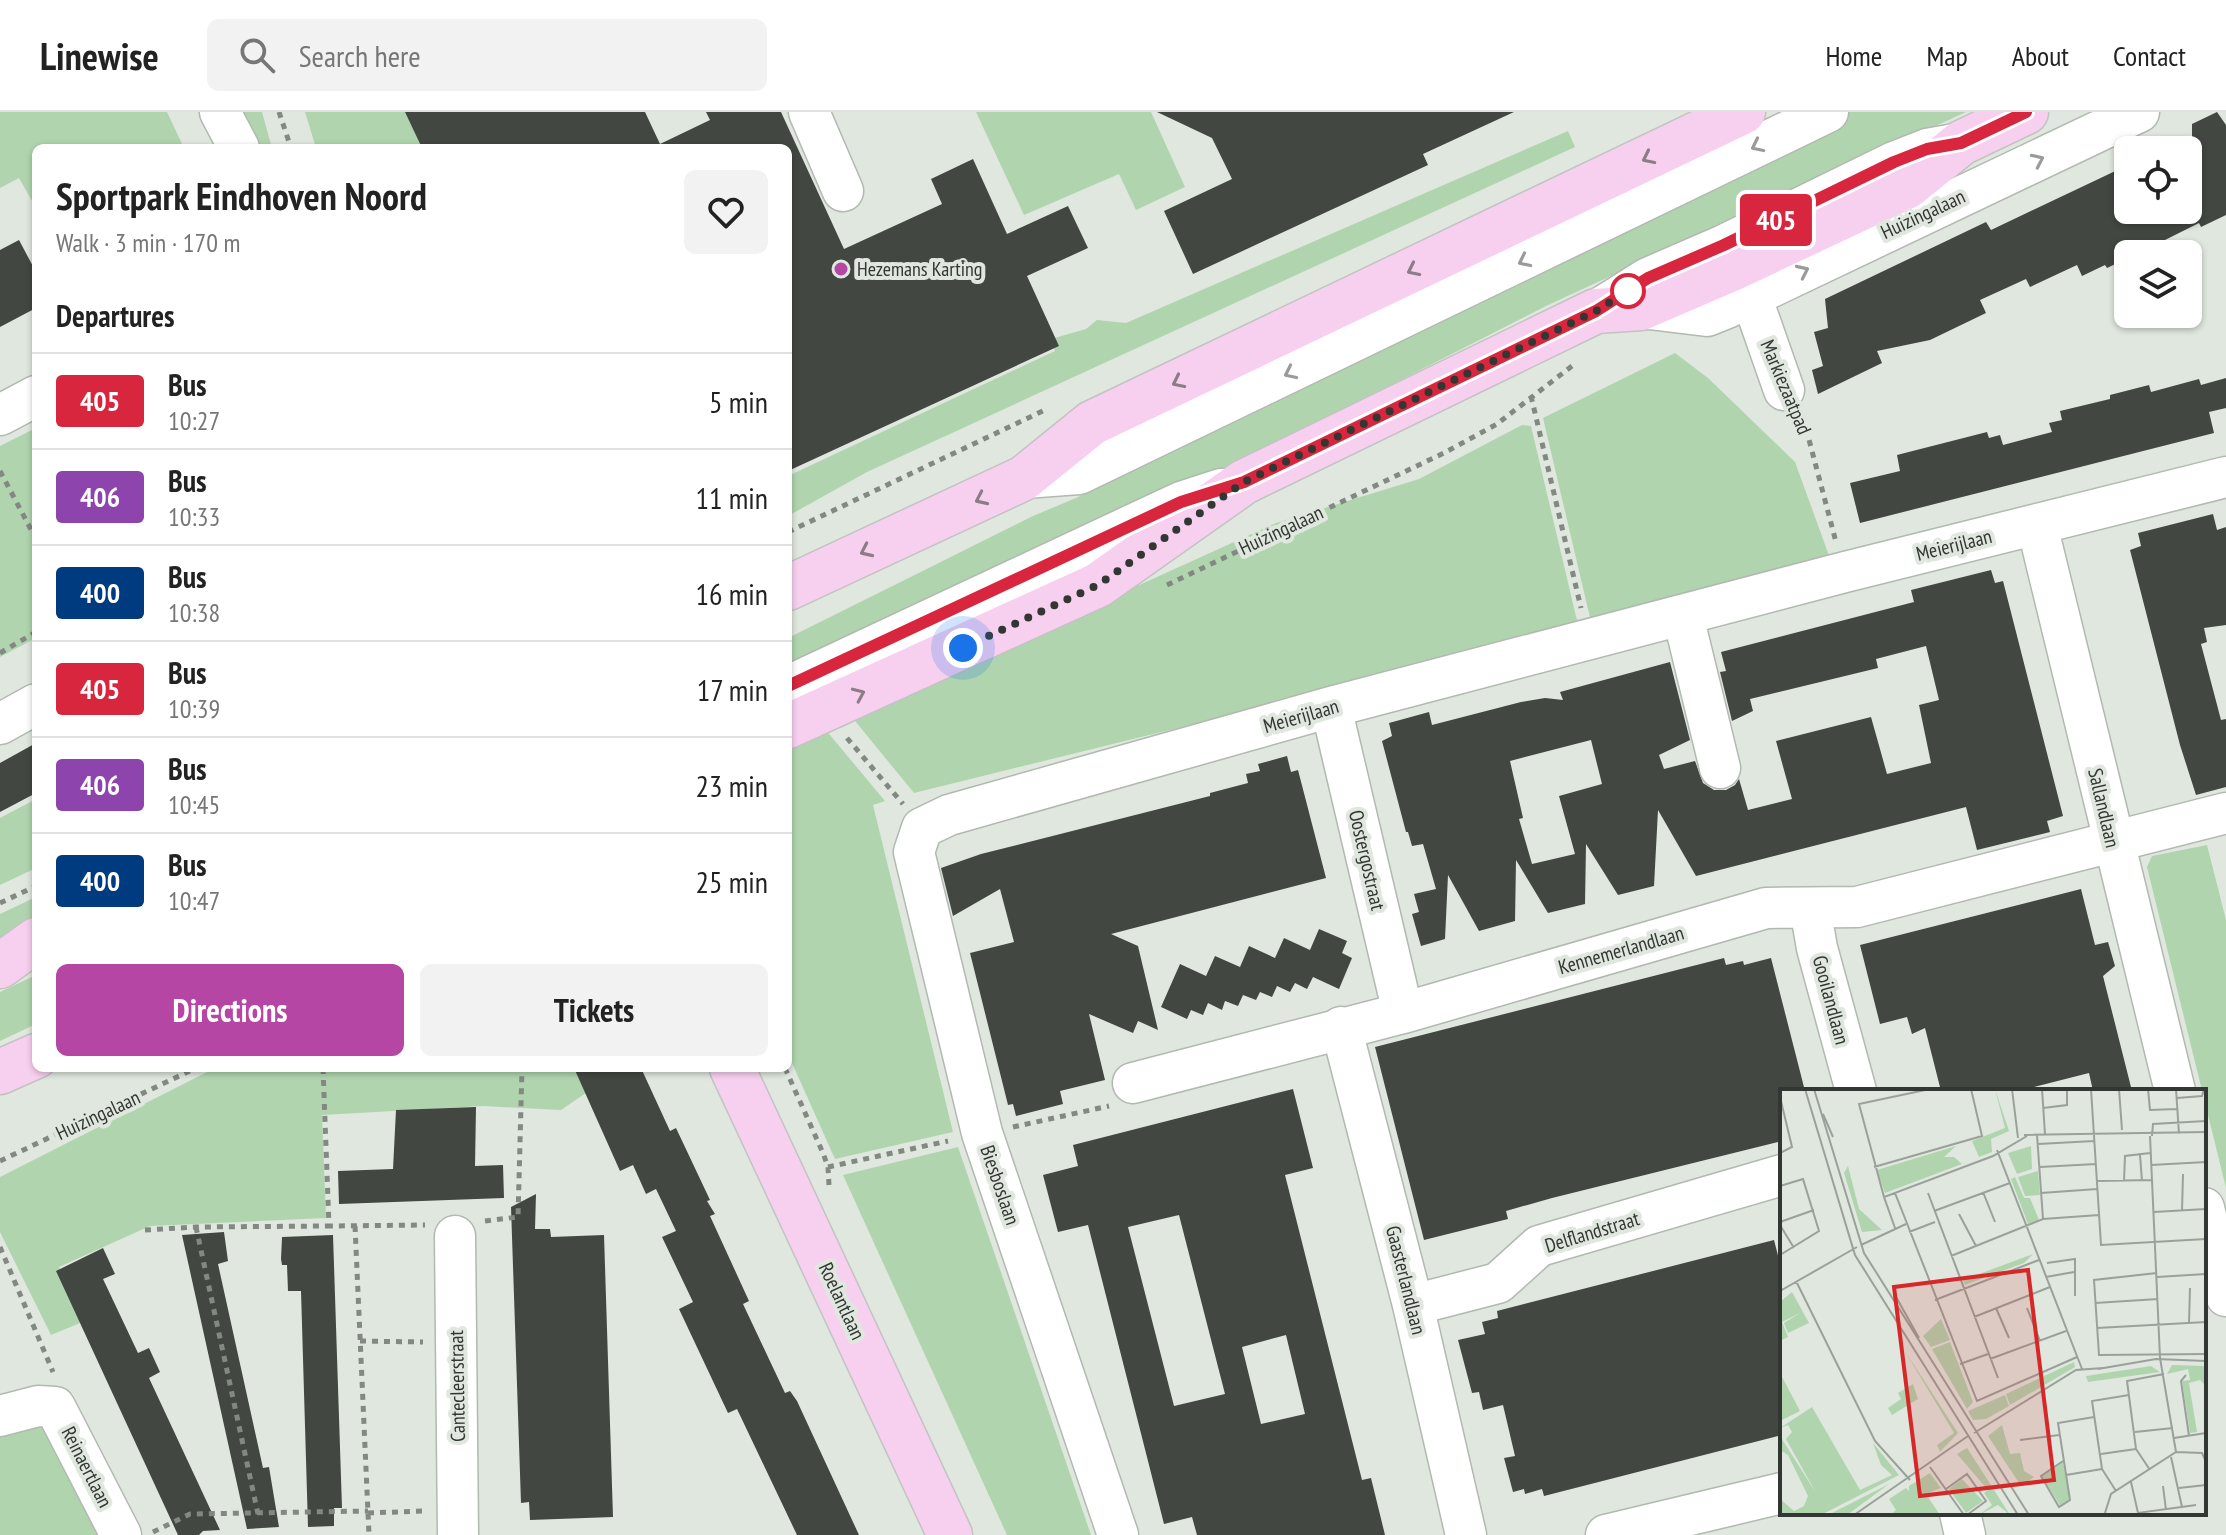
<!DOCTYPE html>
<html lang="en">
<head>
<meta charset="utf-8">
<style>
  body { margin:0; font-family:"PT Sans Narrow",sans-serif; background:#f2f2f2; color:#222; height:100vh; display:flex; flex-direction:column; font-size:30px; white-space:nowrap }
  * { box-sizing:border-box; margin:0 }
  p { font-size:26px; color:#767676 }
  .icon { flex:none; width:44px; height:44px; fill:none; stroke:currentColor; stroke-width:2; stroke-linecap:round; stroke-linejoin:round }
  .map { position:relative; flex:1; overflow:hidden }
  .drawer { position:absolute; left:32px; top:32px; width:760px; height:928px; display:flex; flex-direction:column; background:#fff; border-radius:12px; box-shadow:0 2px 6px #0004 }
  .drawer>* { flex:none }
  .badge { padding:0 16px; border-radius:6px; font-size:28px; line-height:52px }
  .tools { position:absolute; left:2114px; top:24px; display:grid; gap:16px }
  .tools a { display:grid; place-items:center; width:88px; height:88px; border-radius:12px; background:#fff; box-shadow:0 2px 6px #0004; font-size:40px }
  .you { position:absolute; width:40px; height:40px; margin:-20px; border:6px solid #fff; border-radius:50%; background:#1a73e8; box-shadow:0 0 0 12px #1a73e833 }
  .map>.badge { position:absolute; translate:-50% -50%; box-shadow:0 0 0 4px #fff }
  h2 { padding:0 24px; font-size:30px; line-height:72px }
  .round { display:grid; place-items:center; flex:none; width:84px; height:84px; border-radius:12px; background:#f2f2f2 }
  .overview { display:flex; align-items:center; justify-content:space-between; height:136px; padding:0 24px }
  h1 { font-size:38px; font-weight:700; line-height:60px }
  .primary-button { display:flex; gap:16px; margin-top:auto; padding:16px 24px }
  .primary-button a { flex:1; height:92px; border-radius:12px; background:#b646a3; color:#fff; font-size:32px; font-weight:700; line-height:92px; text-align:center }
  .primary-button a+a { background:#f2f2f2; color:#222 }
  ul { padding:0; list-style:none }
  li { display:flex; align-items:center; gap:24px; height:96px; padding:0 24px; border-top:2px solid #e0e0e0 }
  li div { flex:1 }
  li b { display:block; font-size:30px }
  li em { font-style:normal }
  li .badge { min-width:88px; font-weight:700; text-align:center }
  header { display:flex; align-items:center; gap:48px; box-sizing:border-box; height:112px; padding:0 40px; background:#fff; border-bottom:2px solid #e0e0e0 }
  header strong { font-size:38px }
  nav { display:flex; gap:44px; margin-inline-start:auto; font-size:28px }
  .search { width:560px; height:72px; background:#f2f2f2; display:flex; align-items:center; gap:20px; box-sizing:border-box; padding:0 28px; border-radius:12px; color:#767676; font-size:30px }
  .map>svg:first-child { display:block }
  .green { fill:#b0d5ae }
  .building { fill:#424841; fill-rule:evenodd }
  .lines { fill:none; stroke-linecap:round; stroke-linejoin:round }
  .minor-casing { stroke:#b1b9b1; stroke-width:43 }
  .major-casing { stroke:#c2c3c2; stroke-width:47 }
  .path { stroke:#838982; stroke-width:5; stroke-dasharray:6 6; stroke-linecap:butt }
  .minor { stroke:#fff; stroke-width:40 }
  .major { stroke:#f8d0ef; stroke-width:44 }
  .oneway { stroke:#999b99 }
  .oneway2 { stroke:#8c7c88 }
  .line-casing { stroke:#fff; stroke-width:18 }
  .line { stroke:#d7263d; stroke-width:12 }
  .walk { stroke:#333733; stroke-width:8; stroke-dasharray:0 14.4 }
  .poi-dot { fill:#b646a3; stroke:#dfe7de; stroke-width:3 }
  .stop-dot { fill:#fff; stroke:#d7263d; stroke-width:4 }
  .labels { text-anchor:middle; dominant-baseline:central; stroke-width:8; stroke-linejoin:round; paint-order:stroke }
  .street-label { font-size:20px; fill:#333733; stroke:#dfe7de }
  .poi-label { font-size:20px; fill:#333733; stroke:#dfe7de; text-anchor:start }
  .inset-road { fill:none; stroke:#9aa19a; stroke-width:2 }
  .view { fill:#d62828; fill-opacity:0.15; stroke:#d62828; stroke-width:4 }
  .inset-edge { fill:none; stroke:#333733; stroke-width:4 }
</style>
</head>
<body>
<header>
<strong>Linewise</strong>
<div class="search"><svg class="icon" aria-label="search" viewBox="0 0 24 24"><circle cx="10" cy="10" r="6"/><path d="M15 15l6 6"/></svg>Search here</div>
<nav><a>Home</a><a>Map</a><a>About</a><a>Contact</a></nav>
</header>
<div class="map">
<svg width="2226" height="1423" viewBox="0 0 2226 1423">
  <rect width="100%" height="100%" fill="#dfe7de"/>
  <!-- green -->
  <path class="green" d="M0 0H167L184 36H36V96L19 66 0 76Z
    M240 0H262L272 36H258Z
    M305 0H411L428 36H316Z
    M976 0H1151L1185 75 1136 98 1119 62 1024 103Z
    M1845 0H1966L1546 194 1151 395 788 565V526L1033 404 1076 386 1440 196Z
    M1568 19 1575 35 867 360 788 404V364L1055 239 1051 227 1086 217 1097 208 1126 211Z
    M1675 241 1708 266 1795 350 1831 449 1592 514 1543 306Z
    M1522 313 1531 314 1579 517 914 681 851 604 1276 411 1419 367Z
    M36 316V369L33 371 36 376V526L0 545V334Z
    M825 617 885 689 873 693 953 1020 835 1047 788 942V635Z
    M36 687V756L0 773V706Z
    M2207 733 2226 808V1076L2147 755 2152 744Z
    M36 785V813L0 838V802Z
    M36 863V912L0 929V880Z
    M215 956H632L599 972 561 998 483 994 322 1003 326 1106 150 1114 59 1155 85 1209 51 1223 0 1120V1065Z
    M958 1035 1091 1423H1007L843 1063Z
    M46 1301 113 1423H0V1317Z"/>
  <!-- building -->
  <path class="building" d="M405 0H645L660 32 710 8 706 0H781L844 137 942 92 931 67 973 47 1007 122 1068 94 1088 136 1027 164 1059 234 788 359V36H422Z
    M1157 0H1514L1423 42 1428 53 1193 162 1164 99 1232 67 1212 26Z
    M2217 0 2226 13V103L2201 115 2199 111 2137 142H2128V146L2107 156 2105 153 2082 164 2077 153 2030 175 2026 167 1980 188 1986 201 1930 228 1877 239 1882 251 1818 282 1812 258 1823 254 1814 220 1828 216 1825 187 1986 110 1991 118 2128 53V98H2192V12Z
    M19 128 36 160V196L0 215V138Z
    M2226 266V296L2209 300 2214 321 1860 411 1850 371 1900 359 1897 343 1987 320 1989 326 2000 323 2003 333 2052 320 2049 311 2062 308 2060 299 2110 287V283L2149 273 2151 280 2199 267 2201 273Z
    M2213 402 2217 418 2226 415V513L2204 516 2207 530 2201 532 2221 608 2226 607V675L2196 683 2180 633 2130 438 2141 434 2138 421Z
    M1991 458 1995 471 2003 469 2063 704 2047 709 2050 720 1977 738 1966 695 1696 764 1658 698 1654 774 1618 783 1586 732 1585 792 1548 801 1516 748 1515 809 1479 819 1448 763 1445 827 1421 834 1412 802 1419 800 1414 782 1436 777 1423 732 1412 734 1408 720H1406L1382 629 1392 624 1389 611 1429 600 1432 613 1521 590 1545 586 1563 588 1560 580 1670 550 1690 628 1659 643 1664 657 1695 649 1703 671 1714 678H1726L1735 673 1739 667 1748 698 1792 687 1776 629 1871 605 1887 662 1931 651 1919 593 1939 588 1926 534 1876 547 1878 556 1750 587 1753 599 1732 609 1720 560 1726 559 1721 540 1914 490 1911 478ZM1591 628 1602 672 1559 684 1575 742 1532 752 1519 707 1523 706 1510 649Z
    M36 631V681L0 700V651Z
    M1287 644 1291 660 1298 658 1326 766 1111 822 1138 834 1158 918 1138 909 1133 921 1089 902 1105 968 1060 979 1063 992 1016 1004 1013 992 1008 993 970 841 1014 830 1000 777 953 804 941 756 981 742 1210 684V681L1248 671 1246 662 1260 659 1258 652Z
    M2081 777 2095 833 2108 830 2115 854 2103 864 2132 979H2093L2089 961 2018 979H1941L1925 916 1912 922 1907 905 1880 912 1860 833Z
    M1319 817 1347 829 1342 841 1352 846 1339 877 1313 865 1307 877 1295 871 1290 880 1277 874 1272 885 1260 880 1256 888 1243 883 1238 894 1225 889 1222 898 1208 891 1203 903 1191 898 1187 907 1161 895 1180 852 1206 864 1215 844 1240 855 1249 834 1275 846 1284 826 1310 838Z
    M1724 846 1726 853 1743 849 1744 853 1771 846 1805 979H1782V1029L1552 1086 1506 1099 1508 1107 1424 1128 1375 935Z
    M574 956H641L670 1019 676 1016 710 1088 707 1089 715 1102 710 1104 749 1189 743 1192 785 1281 790 1279 797 1289 859 1423H797L737 1297 728 1301 679 1197 693 1190 662 1125 676 1119 656 1077 646 1082 633 1053 620 1059Z
    M1293 977 1313 1056 1285 1063 1362 1368 1371 1366 1385 1423H1197L1192 1405 1164 1412 1088 1113 1058 1120 1043 1063 1078 1054 1073 1033ZM1179 1103 1225 1282 1174 1294 1128 1115ZM1286 1223 1305 1302 1261 1312 1242 1235Z
    M476 995 475 1054 503 1053 504 1086 339 1092 338 1059 393 1057 396 998Z
    M536 1082 535 1117H550L551 1125 604 1123 613 1405 530 1408 529 1390 521 1391 511 1095Z
    M224 1120 228 1149 218 1152 263 1356 269 1355 279 1415 247 1417 182 1123Z
    M333 1123 342 1396H334V1414L308 1415 301 1179H288L287 1153H282L281 1147 282 1125Z
    M1774 1128 1782 1159V1323L1544 1384 1542 1377 1525 1382 1524 1377 1513 1380 1504 1346 1515 1344 1503 1293 1483 1298 1479 1280 1472 1281 1458 1228 1485 1222 1482 1210 1498 1206 1497 1199Z
    M103 1136 115 1162 103 1167 138 1241 149 1236 160 1260 149 1266 220 1418 203 1419 199 1423H178L56 1159Z"/>
  <g class="lines">
    <defs>
      <path id="minor" d="M220 0 239 36
        M809 0 843 79
        M1751 184 1784 278
        M1641 196 1707 204 1727 196 2139 0
        M1599 197 1648 166 1724 133 1894 50 1927 37 1961 31
        M0 303 36 284
        M1024 366 1079 362 1828 0
        M2037 413 2175 979
        M1683 504 1720 656
        M788 574 1181 390 1221 377
        M1331 595 1403 901
        M0 612 36 592
        M1810 796 1817 836 1856 979
        M1341 915 1413 1193 1466 1423
        M1133 971 1403 901 1766 796 1857 795 2226 701
        M2204 1096 2226 1184
        M455 1124 458 1423
        M1413 1193 1498 1171 1539 1134 1782 1063
        M0 1304 38 1294 55 1295 121 1423
        M1960 1401 1965 1423
        M1118 1423 982 1021 914 740 922 716 949 703 1331 595 1845 460 2226 365
        M1606 1423 1782 1381"/>
      <path id="major" d="M788 476 1024 366 1092 311 1743 0
        M788 614 1098 473 1244 370 1596 199 1641 196 1734 156 1908 74 1961 31 2026 0
        M0 854 36 828
        M732 956 950 1423
        M0 960 36 944"/>
    </defs>
    <!-- minor casing -->
    <use href="#minor" class="minor-casing"/>
    <!-- major casing -->
    <use href="#major" class="major-casing"/>
    <!-- path -->
    <path class="path" d="M279 0 291 36
      M1531 284 1581 496
      M1803 305 1836 430
      M0 359 36 427
      M788 420 1047 297
      M1167 473 1444 341 1497 312 1572 254
      M0 541 36 520
      M847 626 903 692
      M0 791 36 774
      M323 956 329 1114 425 1113
      M785 956 823 1041 828 1055 829 1073
      M1013 1015 1109 994
      M0 1049 196 956
      M828 1055 948 1029
      M485 1109 518 1105 522 956
      M355 1114 369 1423
      M196 1115 258 1402
      M145 1118 196 1115 329 1114
      M0 1135 53 1260
      M360 1229 423 1230
      M368 1401 425 1399
      M153 1420 190 1402 368 1399"/>
    <!-- minor -->
    <use href="#minor" class="minor"/>
    <!-- major -->
    <use href="#major" class="major"/>
  </g>
  <!-- one-way arrows -->
  <defs><path id="oneway-chevron" d="M-2-3.5L2.5 0L-2 3.5" fill="none" stroke-width="1.6" stroke-linecap="round" stroke-linejoin="round" transform="scale(2)"/></defs>
  <g class="oneway">
    <use href="#oneway-chevron" transform="translate(1757 34) rotate(154)"/>
    <use href="#oneway-chevron" transform="translate(2038 48) rotate(-25)"/>
    <use href="#oneway-chevron" transform="translate(1524 149) rotate(154)"/>
    <use href="#oneway-chevron" transform="translate(1803 159) rotate(-25)"/>
    <use href="#oneway-chevron" transform="translate(1290 261) rotate(154)"/>
  </g>
  <g class="oneway2">
    <use href="#oneway-chevron" transform="translate(1648 46) rotate(154)"/>
    <use href="#oneway-chevron" transform="translate(1413 158) rotate(154)"/>
    <use href="#oneway-chevron" transform="translate(1178 270) rotate(154)"/>
    <use href="#oneway-chevron" transform="translate(981 387) rotate(155)"/>
    <use href="#oneway-chevron" transform="translate(866 439) rotate(155)"/>
    <use href="#oneway-chevron" transform="translate(859 582) rotate(-24)"/>
  </g>
  <g class="lines">
    <defs>
      <path id="line" d="M788 574 1181 390 1244 370 1596 199 1648 166 1724 133 1894 50 1927 37 1961 31 2026 0"/>
    </defs>
    <!-- line casing -->
    <use href="#line" class="line-casing"/>
    <!-- line -->
    <use href="#line" class="line"/>
    <!-- walk -->
    <path class="walk" d="M963 536 1098 473 1244 370 1596 199 1628 179"/>
  </g>
  <!-- markers -->
  <circle class="poi-dot" cx="841" cy="157" r="8"/>
  <circle class="stop-dot" cx="1628" cy="179" r="16"/>
  <g class="labels">
    <!-- street labels -->
    <g class="street-label">
      <text transform="translate(1923 102) rotate(-25)">Huizingalaan</text>
      <text transform="translate(1786 275) rotate(67)">Markiezaatpad</text>
      <text transform="translate(1281 418) rotate(-25)">Huizingalaan</text>
      <text transform="translate(1954 433) rotate(-14)">Meierijlaan</text>
      <text transform="translate(1301 604) rotate(-16)">Meierijlaan</text>
      <text transform="translate(2104 696) rotate(77)">Sallandlaan</text>
      <text transform="translate(1367 748) rotate(77)">Oostergostraat</text>
      <text transform="translate(1621 838) rotate(-16)">Kennemerlandlaan</text>
      <text transform="translate(1831 888) rotate(75)">Gooilandlaan</text>
      <text transform="translate(98 1003) rotate(-25)">Huizingalaan</text>
      <text transform="translate(1000 1073) rotate(71)">Biesboslaan</text>
      <text transform="translate(1592 1120) rotate(-17)">Delflandstraat</text>
      <text transform="translate(1406 1168) rotate(76)">Gaasterlandlaan</text>
      <text transform="translate(842 1189) rotate(65)">Roelantlaan</text>
      <text transform="translate(457 1274) rotate(-91)">Cantecleerstraat</text>
      <text transform="translate(87 1355) rotate(63)">Reinaertlaan</text>
    </g>
    <!-- poi labels -->
    <g class="poi-label">
      <text x="857" y="157">Hezemans Karting</text>
    </g>
  </g>
  <!-- overview -->
  <g transform="translate(1780 977)">
    <rect width="426" height="426" fill="#dfe7de"/>
    <path d="M215 0 229 42 211 50 212 63 199 68 192 52 225 39ZM176 57 164 68H174L182 75 105 104 97 81ZM251 57 252 80 237 85 228 64ZM68 77 79 120 102 141 82 143 64 84ZM258 82 260 106 245 107 238 88ZM235 88 244 109H250L259 131 248 135 231 90ZM253 165 244 174 185 196 183 191ZM12 203 29 234 8 244 4 234 20 224 2 233 8 248 0 252V213ZM161 230 170 251 151 258 143 247ZM170 253 193 313 187 320 152 260ZM123 259 178 344 160 363 157 356 174 344ZM294 273 295 278 230 316 226 305ZM392 276 426 277V297L420 291 409 294 417 343 410 344 402 292 410 291 408 280 387 285ZM371 277 380 283 308 293 306 287ZM0 284 20 322 0 332ZM133 295 138 310 112 326 108 319 121 310 118 304ZM225 306 229 317 206 330 193 331 188 322ZM32 318 80 401 112 386 101 376 93 354 119 386 41 426H0V410L14 422 24 417 28 407 8 366 0 361V347L36 404 6 350 12 343 8 336 0 339ZM222 336 230 365 240 364 244 382 254 388 241 397 208 347ZM187 359 191 365 230 426 218 416 199 426 212 416 204 404 208 401 177 365ZM283 373 290 411 281 418 262 387ZM150 384 161 399 146 405 160 426H110L116 421 109 410 126 399 129 402V397ZM182 390 203 412 186 424 169 400ZM109 395 67 426H48Z" fill="#b0d5ae"/>
    <path class="inset-road" d="M25 0 75 166 238 426M34 0 84 164 249 426M232 0 238 49M262 0 265 45M311 0 321 156 426 150M339 0 342 41M368 0 370 21 398 20M396 0 399 45M0 8 12 58 0 64M397 9 422 7 424 0M263 19 287 16V0M43 25 53 48M244 46 426 43M257 46 263 130M370 47 380 269 396 363M372 47 373 35 426 32M258 55 314 52M217 61 302 280M360 66 362 92M371 76 426 73M94 78 202 47 191 0M260 78 316 75M317 92 372 91M344 92 345 67 370 64M0 97 23 90 39 142 0 166M203 103 215 133M115 104 197 312 297 268M148 104 218 289M261 104 317 100M104 108 79 15 150 0M154 122 230 94M402 122 403 85M374 123 426 120M179 125 196 157M0 133 34 121M0 136 14 159M115 139 104 108 213 67 247 47M129 143 155 133M81 156 126 135M171 167 263 130 319 126M267 174 295 170V207M377 184 314 191 319 266 426 265M266 188 294 183M377 188 426 185M16 192 95 352 130 391M0 202 77 158M115 206 139 249M155 211 259 171M315 214 378 210M216 219 229 249M247 219 260 252M194 228 270 198M409 234 410 199M317 239 426 233M210 270 286 242M180 275 208 265M318 280 376 270 426 272M406 286 401 292 409 347M355 343 393 339M194 344 296 281 323 279M394 349 426 344M240 351 279 346M321 365 356 360M391 368 402 418M283 372 261 387 279 418 290 411 278 334 314 328M150 378 184 426M370 381 356 360 347 292 384 285M286 386 322 380M351 393 358 424 416 416M383 397 386 421M399 399 426 396M166 400 187 385 206 412 187 426M336 402 322 380 312 312 349 306M325 424 331 405 396 363 422 364 426 373M74 426 188 347"/>
    <path class="view" d="M248 181 274 391 140 407 114 198Z"/>
    <rect width="426" height="426" class="inset-edge"/>
  </g>
</svg>
<div class="tools">
<a><svg class="icon" aria-label="locate" viewBox="0 0 24 24"><circle cx="12" cy="12" r="6"/><path d="M12 2v4M12 18v4M2 12h4M18 12h4"/></svg></a>
<a><svg class="icon" aria-label="layers" viewBox="0 0 24 24"><path d="M12 4l9 5-9 5-9-5zM3 14l9 5 9-5"/></svg></a>
</div>
<div class="you" style="left:963px;top:536px"></div>
<b class="badge" style="left:1776px;top:108px;background:#d7263d;color:#fff">405</b>
<section class="drawer">
<div class="overview"><div><h1>Sportpark Eindhoven Noord</h1><p>Walk · 3 min · 170 m</p></div><a class="round"><svg class="icon" aria-label="heart" viewBox="0 0 24 24"><path d="M12 20l-8-8c-3-5 5-10 8-4 3-6 11-1 8 4z"/></svg></a></div>
<h2>Departures</h2>
<ul>
<li><span class="badge" style="background:#d7263d;color:#fff">405</span><div><b>Bus</b><p>10:27</p></div><em>5 min</em></li>
<li><span class="badge" style="background:#8e44ad;color:#fff">406</span><div><b>Bus</b><p>10:33</p></div><em>11 min</em></li>
<li><span class="badge" style="background:#003b80;color:#fff">400</span><div><b>Bus</b><p>10:38</p></div><em>16 min</em></li>
<li><span class="badge" style="background:#d7263d;color:#fff">405</span><div><b>Bus</b><p>10:39</p></div><em>17 min</em></li>
<li><span class="badge" style="background:#8e44ad;color:#fff">406</span><div><b>Bus</b><p>10:45</p></div><em>23 min</em></li>
<li><span class="badge" style="background:#003b80;color:#fff">400</span><div><b>Bus</b><p>10:47</p></div><em>25 min</em></li>
</ul>
<div class="primary-button"><a>Directions</a><a>Tickets</a></div>
</section>
</div>
</body>
</html>
